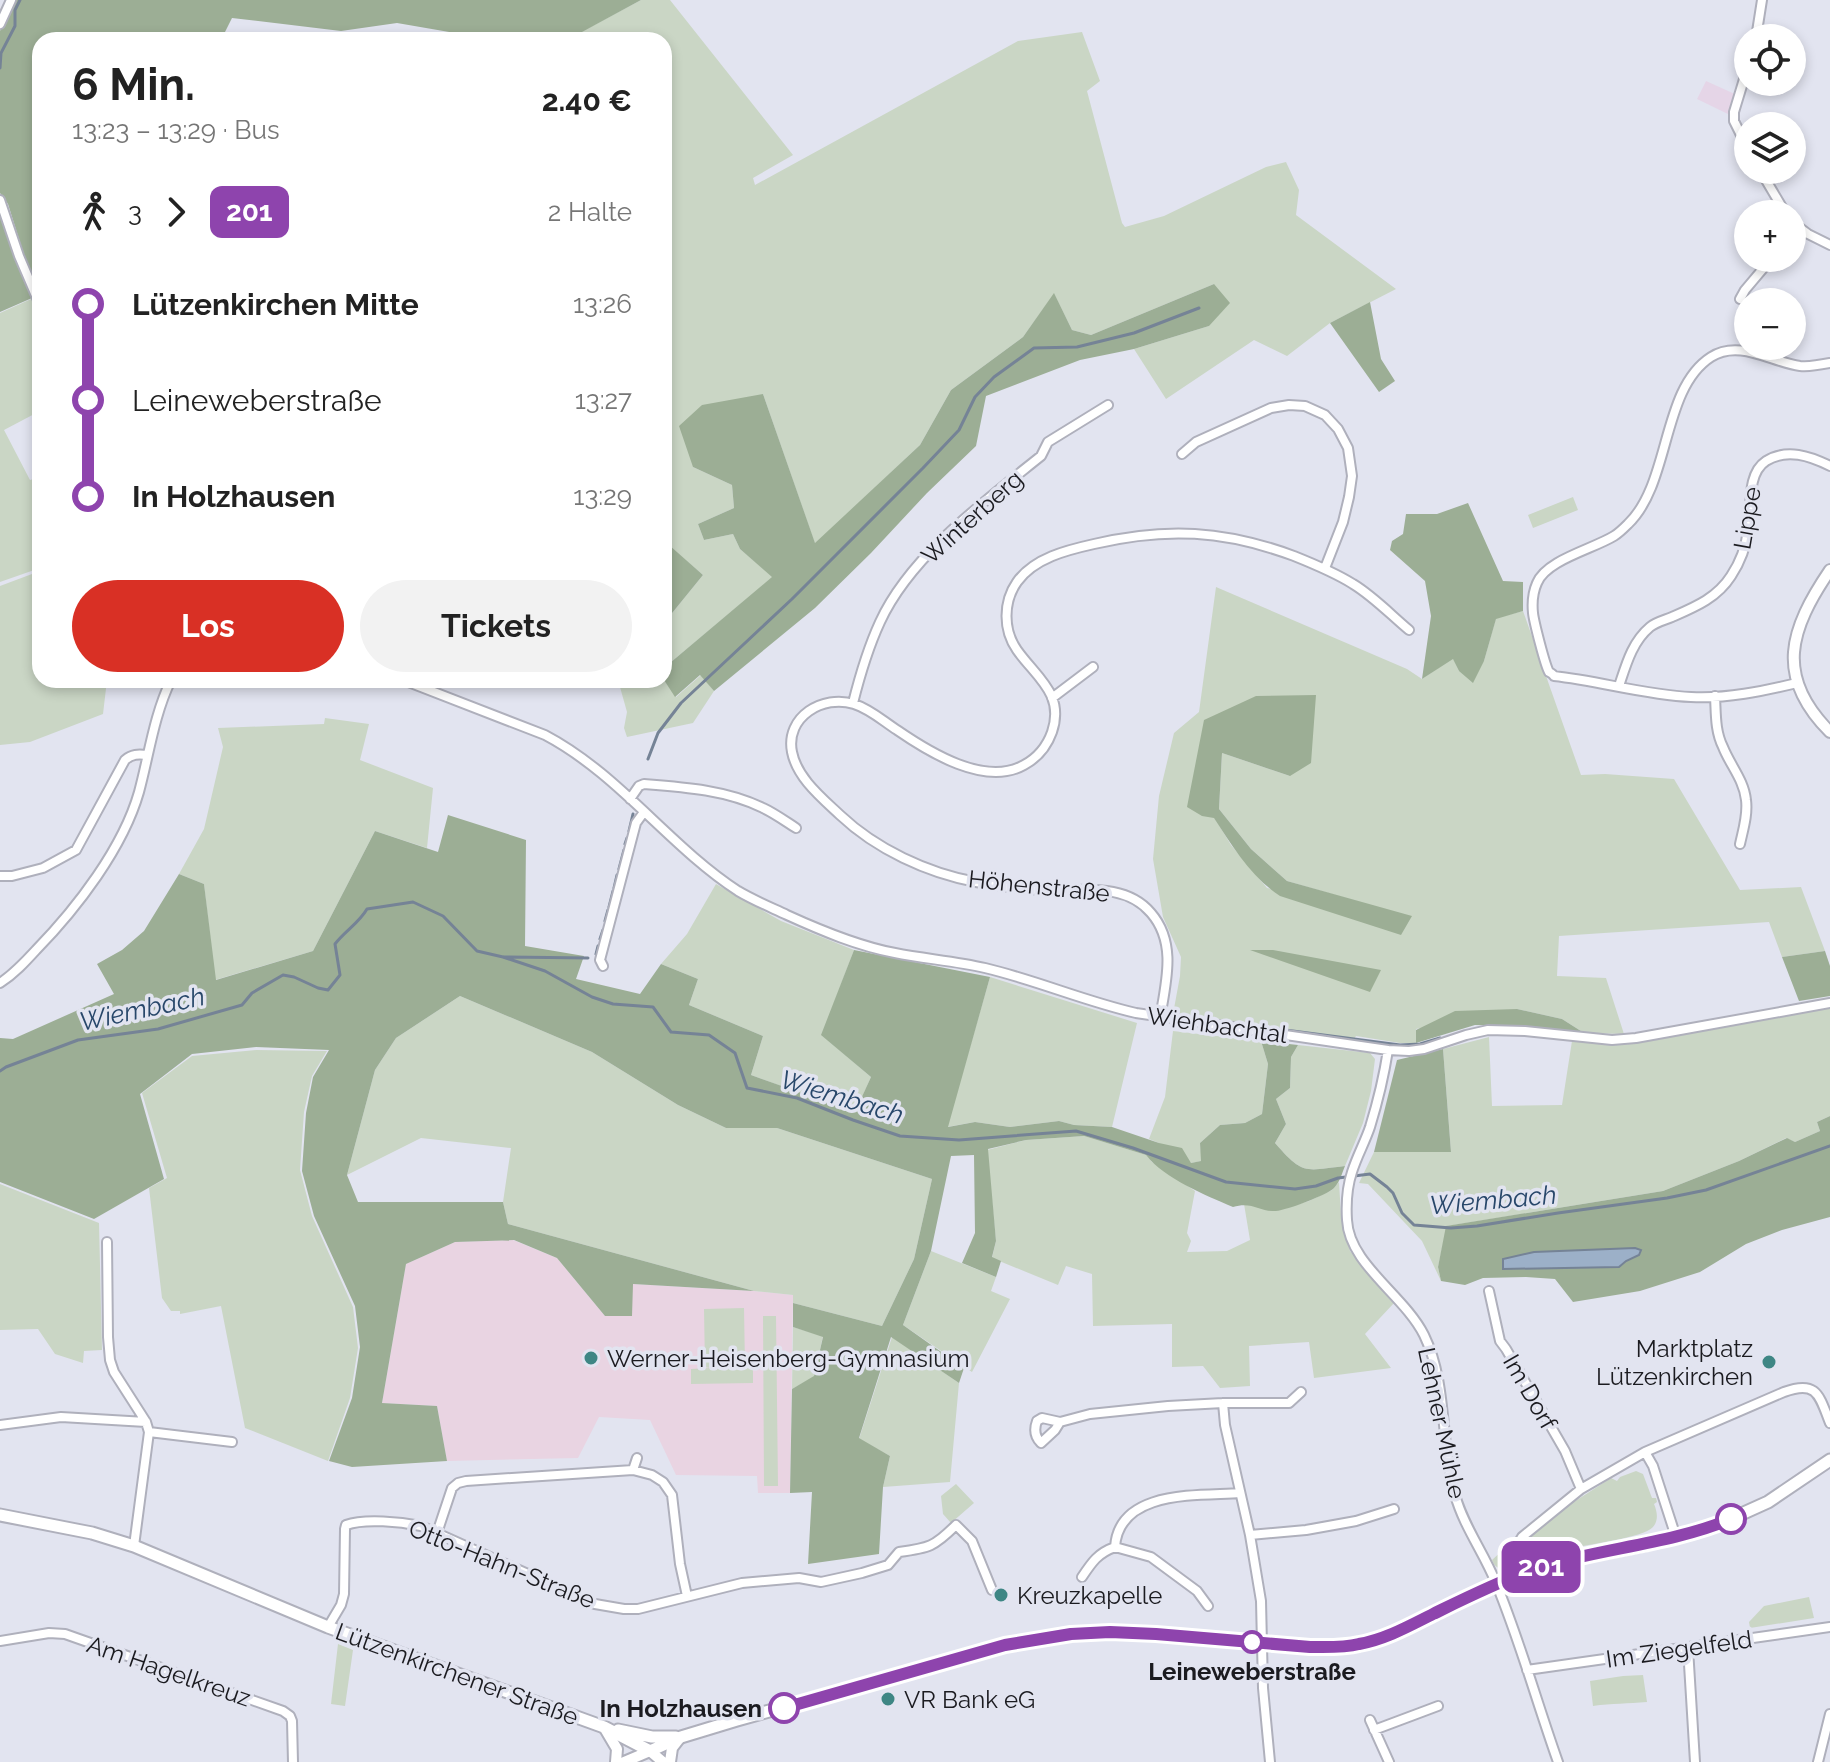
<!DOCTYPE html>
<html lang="de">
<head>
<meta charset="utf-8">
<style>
  body { margin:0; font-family:Raleway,sans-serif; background:#f2f2f2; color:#222; height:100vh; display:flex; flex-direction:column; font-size:30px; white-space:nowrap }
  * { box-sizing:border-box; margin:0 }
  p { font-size:26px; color:#767676 }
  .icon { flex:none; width:44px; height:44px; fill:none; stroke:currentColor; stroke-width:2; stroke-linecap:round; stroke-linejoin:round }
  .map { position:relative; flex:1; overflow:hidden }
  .sheet { position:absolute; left:32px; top:32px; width:640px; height:656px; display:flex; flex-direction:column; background:#fff; border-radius:24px; box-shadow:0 4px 12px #0003 }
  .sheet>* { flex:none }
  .badge { padding:0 16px; border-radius:12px; font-size:28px; line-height:52px }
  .fabs { position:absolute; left:1734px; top:24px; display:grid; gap:16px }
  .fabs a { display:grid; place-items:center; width:72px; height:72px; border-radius:50%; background:#fff; box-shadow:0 4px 12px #0003; font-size:40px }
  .map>.badge { position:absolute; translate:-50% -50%; box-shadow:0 0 0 4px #fff }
  .legs { display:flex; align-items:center; gap:12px; height:88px; padding:0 40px; font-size:26px }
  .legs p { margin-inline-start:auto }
  .overview { display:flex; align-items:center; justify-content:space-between; height:136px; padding:0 40px }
  h1 { font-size:44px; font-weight:700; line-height:60px }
  .action { display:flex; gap:16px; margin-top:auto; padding:16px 40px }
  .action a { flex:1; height:92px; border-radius:48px; background:#d93025; color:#fff; font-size:32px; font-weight:700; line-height:92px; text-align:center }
  .action a+a { background:#f2f2f2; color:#222 }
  ul { padding:0 40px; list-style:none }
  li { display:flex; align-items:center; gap:28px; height:96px; font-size:30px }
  li i { display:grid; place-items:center; width:12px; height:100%; margin:0 10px; background:currentColor }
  li i::after { content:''; width:20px; height:20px; margin:-10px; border:6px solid; border-radius:50%; background:#fff }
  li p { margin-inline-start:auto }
  li:first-child i { background:linear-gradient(#0000 50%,currentColor 0) }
  li:last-child i { background:linear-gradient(currentColor 50%,#0000 0) }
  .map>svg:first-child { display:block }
  .industrial { fill:#e5d5e7 }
  .education { fill:#e9d4e2 }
  .green { fill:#cad6c5; fill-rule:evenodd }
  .forest { fill:#9cae95; fill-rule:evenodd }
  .water { fill:#9cb0c8; stroke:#758396; stroke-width:2 }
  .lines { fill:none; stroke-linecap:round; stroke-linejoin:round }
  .stream { stroke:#758396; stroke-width:3 }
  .minor-casing { stroke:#afb0bc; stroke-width:12 }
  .tertiary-casing { stroke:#afb0bc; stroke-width:14 }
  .secondary-casing { stroke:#afb0bc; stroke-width:15 }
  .minor { stroke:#fff; stroke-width:8 }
  .tertiary { stroke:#fff; stroke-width:10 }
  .secondary { stroke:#fff; stroke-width:11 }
  .line-1-casing { stroke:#fff; stroke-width:18 }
  .line-1 { stroke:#8e44ad; stroke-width:12 }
  .poi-dot { fill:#3e8684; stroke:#e2e4f0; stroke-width:3 }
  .stop-1-dot { fill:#fff; stroke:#8e44ad; stroke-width:4 }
  .labels { text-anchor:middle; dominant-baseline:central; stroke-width:7; stroke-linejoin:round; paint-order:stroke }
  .street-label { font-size:24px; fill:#1b1b20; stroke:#e2e4f0 }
  .poi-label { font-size:24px; fill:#1b1b20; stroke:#e2e4f0; text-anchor:start }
  .stop-label { font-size:24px; font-weight:bold; fill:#1b1b20; stroke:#e2e4f0 }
  .water-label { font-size:26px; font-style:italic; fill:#28476a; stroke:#e2e4f0 }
</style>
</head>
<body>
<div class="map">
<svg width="1830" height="1762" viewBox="0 0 1830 1762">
  <rect width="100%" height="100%" fill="#e2e4f0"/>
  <!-- industrial -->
  <path class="industrial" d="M1706 81 1737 95 1730 115 1697 99Z"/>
  <!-- education -->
  <path class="education" d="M513 1240 557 1258 605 1316 632 1284 754 1291 793 1295 790 1493H758L757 1476 676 1475 650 1420 599 1417 578 1458 447 1461 437 1406 382 1403 406 1264 455 1242Z"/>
  <!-- green -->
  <path class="green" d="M641 0H670L793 155 753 178 755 185 1018 41 1082 32 1100 81 1087 91 1122 223 1125 227 1164 216 1266 167 1286 162 1299 190 1296 215 1396 289 1330 323 1287 356 1254 340 1166 399 1134 349 1209 326 1214 284 1091 335 1072 330 1054 294 1023 337 951 390 920 445 815 544 763 394 693 467 732 485 734 508 698 524 704 540 733 534 740 549 773 577 664 668V623L703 575 669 546 664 551V40H581V32Z
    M40 295V411L4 430 30 480 40 477V568L0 582V313Z
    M1573 497 1578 510 1533 528 1528 515Z
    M40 571V680H107L103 714 30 742 0 745V586Z
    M1216 587 1407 669 1422 679 1453 658 1459 671 1484 661 1496 618 1523 611 1581 775 1605 774 1674 779 1740 890 1801 887 1825 951 1782 957 1769 922 1559 936 1557 976 1606 978 1624 1034 1584 1033 1562 1019 1517 1009 1416 1029V1043H1400L1356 1036 1354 1039 1176 1017 1173 1014 1180 976 1181 957 1163 917 1153 859 1159 796 1174 733 1199 712ZM1204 720 1290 776 1222 753 1219 809 1251 849 1287 881 1411 917 1267 888 1231 845 1214 817Z
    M701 675 714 691 693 723 627 737 624 728 627 712 618 680H664L676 697Z
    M325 718 369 724 360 760 433 788 427 848 375 831 313 951 215 980 204 884 179 874 204 829 223 747 218 728 324 724Z
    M716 884 781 921 854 950 822 1035 871 1077 855 1113 751 1075 763 1036 689 1005 698 979 661 964 687 934Z
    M990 977 1137 1023 1112 1127 1074 1125 1059 1121 1010 1127 975 1122 947 1127Z
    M460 996 592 1052 678 1105 726 1128H777L932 1179 914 1259 882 1326 793 1303V1295L754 1291 508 1224 503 1202 511 1148 421 1138 347 1175 375 1070 396 1038Z
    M1830 1008V1116L1817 1122 1820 1131 1795 1142 1786 1138 1739 1161 1663 1191 1447 1226 1438 1267 1441 1281 1422 1241 1368 1184 1359 1183 1374 1152H1451L1443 1049 1489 1037 1492 1106 1562 1105 1572 1041 1639 1043Z
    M1173 1031 1261 1041 1268 1064 1262 1114 1245 1123 1220 1125 1200 1143 1202 1161 1191 1163 1159 1143 1149 1139 1165 1097Z
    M1298 1045 1370 1053 1375 1059 1371 1091 1363 1123 1345 1166C1304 1171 1303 1175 1275 1143L1286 1124 1276 1099 1290 1088 1291 1057Z
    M256 1050 327 1051 312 1076 304 1112 300 1170 312 1216 353 1307 358 1348 350 1398 328 1461 245 1428 221 1306 180 1314V1311H171L162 1298 149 1188 167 1178 142 1093 192 1056Z
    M1084 1136 1146 1155 1152 1162 1195 1191 1187 1233 1191 1241 1187 1252 1227 1251 1250 1240 1244 1204 1275 1211 1309 1201 1332 1190 1339 1182 1341 1215 1350 1251 1394 1303 1365 1334 1391 1368 1314 1378 1309 1342 1249 1346 1250 1386 1220 1388 1203 1366 1172 1367V1324L1093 1326 1092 1274 1066 1266 1058 1285 992 1258 996 1241 987 1150 1026 1140Z
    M0 1184 99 1223 102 1350 84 1351 83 1363 55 1354 38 1329 0 1330Z
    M931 1251 996 1277 991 1291 1010 1299 972 1372 903 1325Z
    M744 1308 745 1367H753V1383L691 1384V1369L710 1368 705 1367 704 1309Z
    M763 1316H776L778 1486H764Z
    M793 1327 823 1336 814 1377 792 1389Z
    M892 1337 959 1383 950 1482 883 1487 890 1456 859 1439Z
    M1636 1471 1643 1474 1652 1498H1656L1657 1502 1654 1504C1657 1511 1659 1520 1653 1527 1643 1538 1587 1544 1570 1549 1547 1554 1526 1561 1504 1569 1498 1569 1494 1566 1492 1560L1504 1549C1508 1558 1514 1560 1523 1556L1530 1535 1566 1507 1611 1478 1617 1481 1620 1477Z
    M956 1484 974 1503 951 1523 943 1514 941 1496Z
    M1809 1597 1814 1618 1750 1628 1749 1622 1764 1606Z
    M338 1644 353 1650 345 1706 331 1704Z
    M1643 1675 1647 1702C1628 1704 1612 1703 1593 1706L1590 1681 1623 1676Z"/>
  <!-- forest -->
  <path class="forest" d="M14 0H641L582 32 581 40H469L455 33 397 23 341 31 232 18 221 40H40L39 295 23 252 8 204 0 193V31Z
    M0 208 32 298 0 312Z
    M1214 284 1230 303 1209 326 1134 349 1080 360 986 396 976 446 927 493 871 553 815 608 714 691 700 675 675 697 664 680V668L772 577 740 549 733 534 704 540 698 524 734 508 732 485 693 467 679 426 702 405 763 394 815 543 920 445 951 390 1023 337 1054 293 1072 330 1091 335Z
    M1370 302 1381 359 1395 381 1379 392 1330 323Z
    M1468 503 1503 581 1523 582V611L1496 619 1484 661 1473 683 1459 671 1453 659 1422 679 1431 616 1425 581 1390 550 1392 541 1403 534 1406 514H1437Z
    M669 545 703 575 664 623V551Z
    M1316 695 1311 763 1290 776 1222 753 1219 809 1251 849 1287 881 1412 916 1401 935 1280 896C1252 878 1232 846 1214 818L1202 816 1187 807 1204 720 1256 696Z
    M448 815 526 840 525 946 584 956 576 979 640 994 661 964 698 979 689 1005 763 1036 751 1075 855 1112 871 1077 821 1035 854 950 990 977 948 1127 975 1122 1010 1127 1059 1121 1074 1125 1112 1127 1159 1143 1182 1148 1191 1163 1201 1161 1200 1143 1220 1125 1245 1123 1262 1114 1268 1064 1261 1041 1298 1045 1291 1057 1290 1088 1276 1099 1286 1124 1275 1143C1303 1175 1304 1171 1345 1166 1342 1173 1340 1182 1334 1188 1327 1195 1287 1210 1276 1211 1260 1212 1252 1201 1233 1207 1205 1195 1165 1179 1146 1155L1084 1136 1026 1140 988 1149 996 1241 992 1257 1001 1261 996 1277 962 1263 975 1233 974 1155 951 1156 931 1251 903 1325 964 1368 959 1383 891 1337 859 1438 890 1456 883 1487 879 1554 808 1564 812 1492 790 1493 792 1389 814 1376 823 1337 793 1327V1303L882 1326 914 1259 932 1179 777 1128H726L678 1105 592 1052 460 996 396 1038 375 1070 347 1175 358 1202H503L508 1224 754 1291 633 1284 632 1316H605L557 1258 514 1240 455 1242 406 1264 382 1403 437 1406 447 1461 352 1467 329 1461 352 1398 360 1347 355 1306 314 1216 302 1171 306 1113 313 1077 329 1050 256 1047 192 1054 140 1094 164 1179 94 1219 0 1182V1038L13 1039 114 994 97 964 122 950 144 931 179 874 204 884 216 980 313 951 375 831 438 852Z
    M1250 950H1273L1381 970 1370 992Z
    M1825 951 1830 966V996L1799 1001 1782 957Z
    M1517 1009 1562 1019 1584 1033 1522 1026 1475 1025 1416 1043V1030L1455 1011Z
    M1443 1049 1451 1152H1374L1397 1060Z
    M1830 1116V1217L1782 1230 1746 1244 1700 1272 1640 1291 1573 1302 1555 1279 1526 1277 1483 1278 1465 1285 1441 1281 1438 1267 1446 1226 1663 1191 1739 1161 1787 1138 1795 1142 1820 1131 1817 1122ZM1635 1248 1639 1255 1626 1261 1619 1267 1504 1269 1503 1259 1534 1252Z"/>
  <!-- water -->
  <path class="water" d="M1635 1248 1641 1250 1639 1255 1626 1261 1619 1267 1503 1269V1259L1534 1252Z"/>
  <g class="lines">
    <!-- stream -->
    <path class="stream" d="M0 68 1 53 15 26V10L20 0
      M648 759 658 733 681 703 792 599 923 468 959 430 975 397 994 377 1034 348 1077 347 1134 333 1199 308
      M629 831 633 814
      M625 844 627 838
      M619 869 624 850
      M614 888 617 875
      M609 907 613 891
      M605 921 608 910
      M600 939 603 930
      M596 954 598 946
      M504 957 588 958
      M1202 1019 1400 1045 1420 1044 1440 1038
      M0 1071 6 1067 78 1040 158 1029 242 1005 252 993 283 975 294 977 318 988 328 990 340 975 335 944C345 931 359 923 367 909L413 902 443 916 477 951 503 957 545 971 592 997 613 1004 653 1007 671 1032 709 1035 735 1053 747 1088 797 1098 853 1120 900 1136 959 1140 1076 1131 1133 1148 1226 1182 1295 1189 1316 1186 1338 1178 1370 1174 1387 1187 1393 1193 1402 1213 1414 1225 1451 1228 1477 1226 1558 1213 1667 1198 1706 1190 1830 1146"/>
    <defs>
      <path id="minor" d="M0 24 11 0
        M1756 38 1762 0
        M1748 66 1734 112V121L1748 149
        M1760 170 1786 214
        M0 200 19 256 40 305
        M1792 222 1808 234 1830 245
        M1740 299 1745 290 1772 258
        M1182 454 1196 442 1271 408 1289 405 1305 406 1325 415 1338 429 1348 448 1352 476 1349 497 1343 522 1325 568
        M403 680 545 735C619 774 669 846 738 891 753 900 770 907 787 915 822 931 858 946 895 953 925 959 955 961 985 968 1036 980 1084 1001 1136 1013L1388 1050 1409 1051 1424 1049 1466 1035 1488 1030 1525 1031 1612 1040 1636 1038 1830 1003
        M1797 683C1763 691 1726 699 1691 697 1645 695 1600 681 1554 676 1553 674 1551 673 1549 672 1545 665 1534 622 1533 613 1532 603 1533 592 1537 583 1546 560 1593 549 1614 536 1619 533 1624 528 1628 524 1671 483 1661 389 1711 357 1739 339 1771 362 1800 366 1810 367 1820 365 1830 363
        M1619 686C1626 665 1632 642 1650 627 1656 622 1665 620 1672 617 1695 607 1717 598 1731 576 1741 561 1746 547 1748 530 1752 509 1746 474 1766 461 1787 448 1810 456 1830 466
        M1715 696C1716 714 1715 731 1723 747 1730 765 1744 780 1746 800 1748 815 1743 830 1740 844
        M1052 698 1093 667
        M853 703C860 675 868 648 880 622 910 556 985 501 1041 456L1048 442 1108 405
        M630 799 639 786 644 784C683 787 727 790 763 808 774 813 785 821 796 828
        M0 876H12L43 868 76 850 125 760C132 754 138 754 147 755
        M603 966 600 960 636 823 644 812
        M0 983C14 974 25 962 36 950 77 908 123 848 139 792 149 755 154 715 171 680
        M1160 1018C1166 982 1177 943 1151 913 1124 881 1078 892 1041 890 1019 889 997 886 976 882 927 873 876 849 840 815 822 798 797 778 792 752 785 717 823 694 854 704 870 709 883 721 897 730 929 752 985 787 1024 765 1037 758 1047 746 1052 732 1065 694 1036 677 1017 650 1003 630 1003 602 1017 582 1034 558 1067 550 1094 544 1166 527 1224 530 1294 556 1314 564 1334 572 1353 584 1373 596 1391 615 1409 630
        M1388 1050C1384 1076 1378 1101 1370 1127 1365 1142 1357 1156 1352 1172 1347 1187 1346 1204 1347 1220 1349 1264 1404 1295 1424 1335 1448 1384 1440 1443 1455 1495 1464 1527 1484 1553 1496 1583 1520 1641 1537 1703 1558 1762
        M107 1242 108 1337 110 1360 114 1372 146 1422 149 1432 134 1546
        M1489 1291 1500 1341 1506 1349 1565 1451 1581 1489
        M1223 1403 1225 1425 1250 1535 1261 1601 1263 1688 1270 1762
        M1060 1422 1055 1430 1041 1443C1035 1437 1034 1429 1037 1421L1042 1418 1060 1422 1090 1414 1168 1406 1223 1403H1289L1301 1392
        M0 1425 61 1417 146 1422
        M149 1432 232 1442
        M1645 1452 1653 1466 1676 1537
        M633 1470 637 1458
        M437 1533 452 1488 458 1483 466 1481 633 1470 652 1475 663 1482 672 1495 680 1564 687 1596
        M1250 1535 1306 1530 1356 1521 1394 1509
        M1115 1547 1151 1557 1197 1591 1208 1606
        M1516 1547 1522 1537 1581 1489 1645 1452 1784 1392C1817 1380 1819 1395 1830 1423
        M1082 1577C1092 1562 1098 1553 1115 1547 1119 1489 1199 1496 1240 1493
        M328 1627 341 1605 344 1594 345 1529 346 1525C365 1518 401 1522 421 1526L559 1588 575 1593 586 1601 595 1604 624 1609H638L742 1583 799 1578 821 1582 862 1573 888 1565 899 1552C929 1548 934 1547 956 1525L972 1541 992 1590
        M0 1641 49 1633 65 1634 283 1711 290 1716 292 1721 293 1762
        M1688 1648 1695 1762
        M1527 1670 1830 1627
        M1370 1720 1389 1762
        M1374 1730 1438 1706
        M1818 1762 1830 1714"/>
      <path id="tertiary" d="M1830 570C1790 629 1774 676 1830 732
        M604 1727 617 1749 616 1762
        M624 1762 650 1751 663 1762
        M670 1762 672 1748 679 1739"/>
      <path id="secondary" d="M0 1515 92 1533 134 1546 328 1627 604 1727 650 1751 681 1737 737 1720 1005 1645 1056 1636 1110 1632 1156 1634 1310 1647 1348 1646 1360 1644 1385 1637 1470 1597 1534 1569 1567 1560 1644 1545 1717 1525 1768 1502 1830 1460
        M618 1730 652 1737H676"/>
    </defs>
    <!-- minor casing -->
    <use href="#minor" class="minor-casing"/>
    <!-- tertiary casing -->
    <use href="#tertiary" class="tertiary-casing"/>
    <!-- secondary casing -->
    <use href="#secondary" class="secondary-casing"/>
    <!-- minor -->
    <use href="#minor" class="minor"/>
    <!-- tertiary -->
    <use href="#tertiary" class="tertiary"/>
    <!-- secondary -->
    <use href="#secondary" class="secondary"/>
  </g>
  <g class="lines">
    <defs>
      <path id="line-1" d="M784 1708 1005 1645 1071 1634 1110 1632 1156 1634 1310 1647C1327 1647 1343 1648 1359 1644 1386 1639 1409 1626 1433 1614 1466 1598 1500 1581 1534 1569 1599 1548 1668 1545 1731 1519"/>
    </defs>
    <!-- line-1 casing -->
    <use href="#line-1" class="line-1-casing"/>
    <!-- line-1 -->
    <use href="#line-1" class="line-1"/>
  </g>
  <!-- markers -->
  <g class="poi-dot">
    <circle cx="591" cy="1358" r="8"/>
    <circle cx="1769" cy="1362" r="8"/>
    <circle cx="1001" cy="1595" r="8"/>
    <circle cx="888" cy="1699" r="8"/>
  </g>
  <g class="stop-1-dot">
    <circle cx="1731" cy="1519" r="14"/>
    <circle cx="1252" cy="1642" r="10"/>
    <circle cx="784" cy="1708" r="14"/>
  </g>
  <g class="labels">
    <!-- street labels -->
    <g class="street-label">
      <text transform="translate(972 517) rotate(-42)">Winterberg</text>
      <text transform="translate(1747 518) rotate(-80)">Lippe</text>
      <text transform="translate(1039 886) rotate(6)">Höhenstraße</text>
      <text transform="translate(1217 1025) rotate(8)">Wiehbachtal</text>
      <text transform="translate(1530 1392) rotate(60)">Im Dorf</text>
      <text transform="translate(1442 1423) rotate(78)">Lehner Mühle</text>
      <text transform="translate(502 1564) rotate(22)">Otto-Hahn-Straße</text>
      <text transform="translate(1679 1649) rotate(-8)">Im Ziegelfeld</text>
      <text transform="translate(169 1671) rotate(19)">Am Hagelkreuz</text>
      <text transform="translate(457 1674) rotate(20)">Lützenkirchener Straße</text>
    </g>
    <!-- poi labels -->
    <g class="poi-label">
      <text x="1753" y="1348" text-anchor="end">Marktplatz<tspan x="1753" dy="28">Lützenkirchen</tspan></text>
      <text x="607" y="1358">Werner-Heisenberg-Gymnasium</text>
      <text x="1017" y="1595">Kreuzkapelle</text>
      <text x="904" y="1699">VR Bank eG</text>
    </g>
    <!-- stop labels -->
    <g class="stop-label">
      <text x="1252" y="1671">Leineweberstraße</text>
      <text x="762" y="1708" text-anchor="end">In Holzhausen</text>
    </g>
    <!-- water labels -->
    <g class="water-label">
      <text transform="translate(142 1009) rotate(-12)">Wiembach</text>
      <text transform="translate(842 1097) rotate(17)">Wiembach</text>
      <text transform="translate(1493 1200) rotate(-5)">Wiembach</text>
    </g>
  </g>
</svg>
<div class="fabs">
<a><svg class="icon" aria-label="locate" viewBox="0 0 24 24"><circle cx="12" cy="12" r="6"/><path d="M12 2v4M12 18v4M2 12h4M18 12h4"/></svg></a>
<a><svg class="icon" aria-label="layers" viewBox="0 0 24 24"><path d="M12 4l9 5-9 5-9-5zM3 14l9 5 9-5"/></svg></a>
<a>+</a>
<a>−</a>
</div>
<b class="badge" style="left:1541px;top:1567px;background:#8e44ad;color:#fff">201</b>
<section class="sheet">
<div class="overview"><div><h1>6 Min.</h1><p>13:23 – 13:29 · Bus</p></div><b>2.40 €</b></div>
<div class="legs"><svg class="icon" aria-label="walk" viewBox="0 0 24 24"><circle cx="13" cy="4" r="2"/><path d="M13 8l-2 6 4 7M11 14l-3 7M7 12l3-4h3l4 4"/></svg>3<svg class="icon" aria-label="forward" viewBox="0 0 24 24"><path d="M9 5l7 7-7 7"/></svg><b class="badge" style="background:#8e44ad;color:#fff">201</b><p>2 Halte</p></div>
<ul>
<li><i style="color:#8e44ad"></i><b>Lützenkirchen Mitte</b><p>13:26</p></li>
<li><i style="color:#8e44ad"></i><span>Leineweberstraße</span><p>13:27</p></li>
<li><i style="color:#8e44ad"></i><b>In Holzhausen</b><p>13:29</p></li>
</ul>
<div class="action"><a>Los</a><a>Tickets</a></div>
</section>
</div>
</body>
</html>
